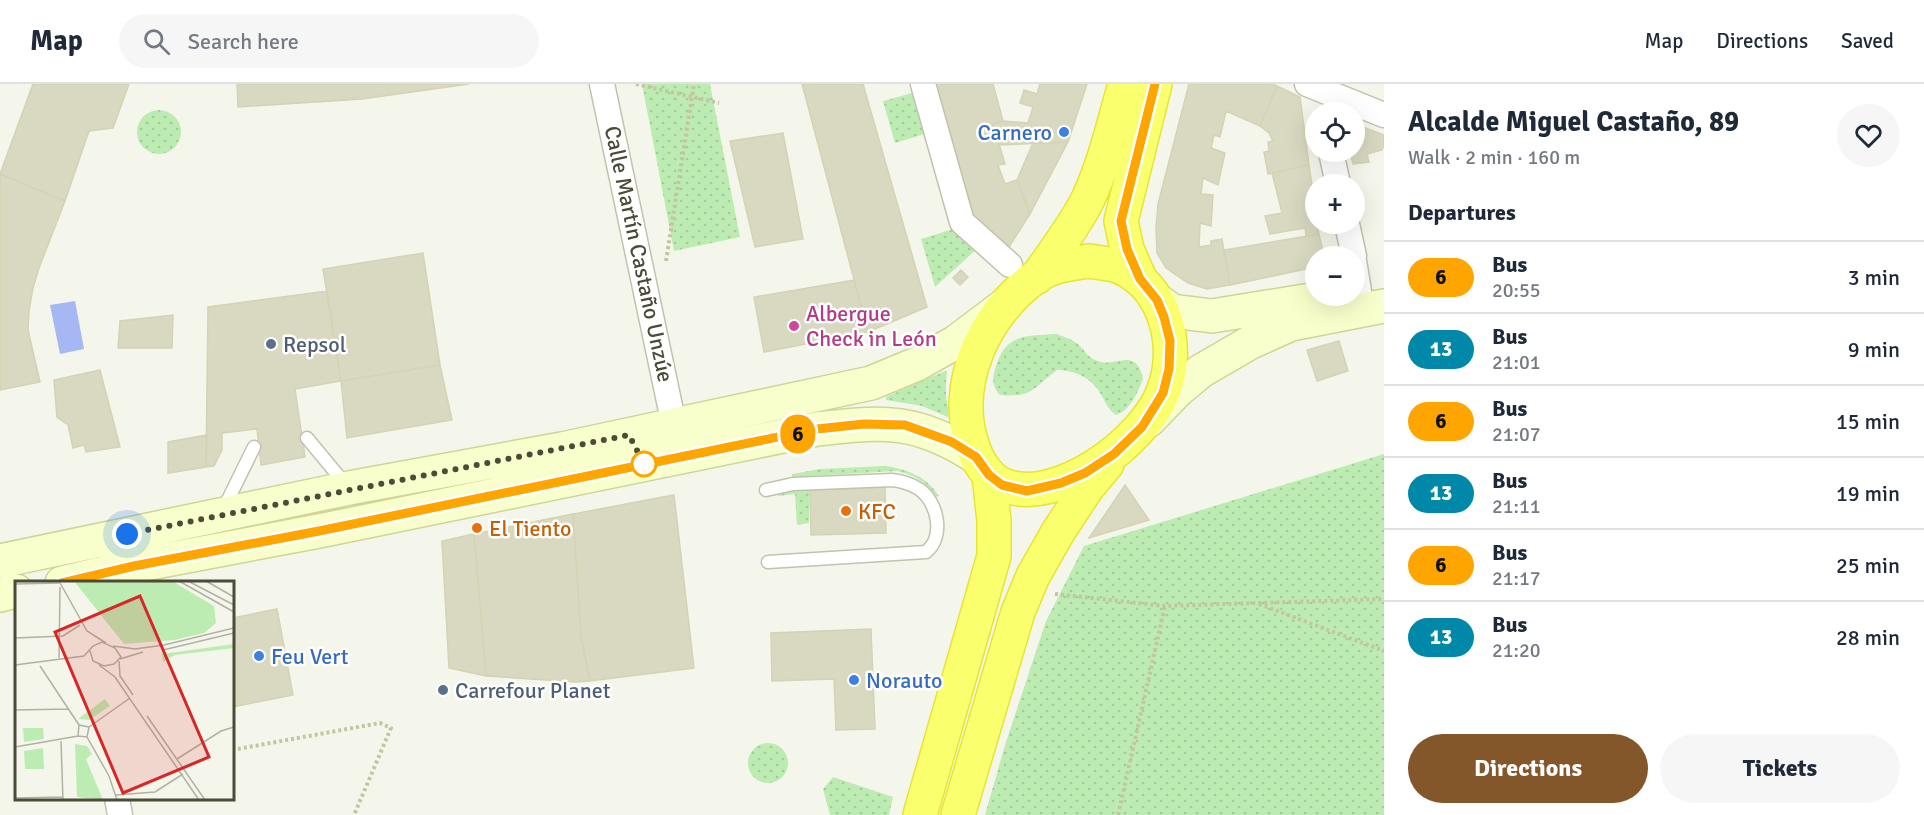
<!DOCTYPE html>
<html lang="en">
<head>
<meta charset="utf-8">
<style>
  body { margin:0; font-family:Signika,sans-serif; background:#f6f6f7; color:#1f2937; height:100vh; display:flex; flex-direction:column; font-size:22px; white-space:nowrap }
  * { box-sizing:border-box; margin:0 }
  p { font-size:20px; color:#747a83 }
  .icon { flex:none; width:33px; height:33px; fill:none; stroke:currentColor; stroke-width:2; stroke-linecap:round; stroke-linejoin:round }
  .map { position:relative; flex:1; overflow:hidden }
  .sheet { display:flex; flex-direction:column; background:#fff; width:540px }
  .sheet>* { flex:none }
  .badge { padding:0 12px; border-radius:20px; font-size:21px; line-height:39px }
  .controls { position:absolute; left:1305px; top:18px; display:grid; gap:12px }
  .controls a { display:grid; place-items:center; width:60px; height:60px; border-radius:50%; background:#fff; box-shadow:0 6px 24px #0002; font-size:30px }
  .you { position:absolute; width:30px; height:30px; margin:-15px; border:4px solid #fff; border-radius:50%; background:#1a73e8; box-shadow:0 0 0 9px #1a73e833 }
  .map>.badge { position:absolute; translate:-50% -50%; box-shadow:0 0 0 3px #fff }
  h2 { padding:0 24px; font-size:22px; line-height:54px }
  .round { display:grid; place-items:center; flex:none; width:63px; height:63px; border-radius:32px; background:#f6f6f7 }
  .summary { display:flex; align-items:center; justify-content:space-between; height:102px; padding:0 24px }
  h1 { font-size:28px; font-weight:700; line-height:45px }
  .action { display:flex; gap:12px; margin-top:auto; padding:12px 24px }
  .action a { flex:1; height:69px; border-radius:36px; background:#84572a; color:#fff; font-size:24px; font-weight:700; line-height:69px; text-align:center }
  .action a+a { background:#f6f6f7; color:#1f2937 }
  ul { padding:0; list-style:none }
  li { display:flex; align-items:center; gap:18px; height:72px; padding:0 24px; border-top:2px solid #e0e1e3 }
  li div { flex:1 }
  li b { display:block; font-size:22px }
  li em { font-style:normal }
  li .badge { min-width:66px; font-weight:700; text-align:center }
  header { display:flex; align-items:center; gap:36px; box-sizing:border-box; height:84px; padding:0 30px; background:#fff; border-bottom:2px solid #e0e1e3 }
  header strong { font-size:28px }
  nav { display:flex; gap:33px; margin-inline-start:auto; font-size:21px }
  .search { width:420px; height:54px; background:#f6f6f7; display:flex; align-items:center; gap:15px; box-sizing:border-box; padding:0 21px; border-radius:33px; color:#747a83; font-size:22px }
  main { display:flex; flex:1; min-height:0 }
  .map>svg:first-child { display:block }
  .green { fill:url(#green-dots) }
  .water { fill:#a6b8f4 }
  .building { fill:#d9d8c0; stroke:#d4d3b3; stroke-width:1.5 }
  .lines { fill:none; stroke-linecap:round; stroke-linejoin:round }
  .lane-casing { stroke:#c2c2ad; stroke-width:15 }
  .street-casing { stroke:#c2c2ad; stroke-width:27 }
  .secondary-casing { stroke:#ced596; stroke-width:36 }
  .highway-casing { stroke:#e5e536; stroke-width:36 }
  .path { stroke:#c4c59d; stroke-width:4; stroke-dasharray:3 3; stroke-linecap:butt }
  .lane { stroke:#fff; stroke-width:12 }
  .street { stroke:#fff; stroke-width:24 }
  .secondary { stroke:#f9ffcc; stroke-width:33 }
  .highway { stroke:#faff6d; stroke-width:33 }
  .line-casing { stroke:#fff; stroke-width:14 }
  .line { stroke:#ffa500; stroke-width:9 }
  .walk { stroke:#4b4b38; stroke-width:6; stroke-dasharray:0 10.8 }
  .shop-dot { fill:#3f7fe0; stroke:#fff; stroke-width:2 }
  .hotel-dot { fill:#d1479c; stroke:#fff; stroke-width:2 }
  .service-dot { fill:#5c6f8a; stroke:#fff; stroke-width:2 }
  .stop-dot { fill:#fff; stroke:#ffa500; stroke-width:3 }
  .food-dot { fill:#e8710a; stroke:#fff; stroke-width:2 }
  .labels { text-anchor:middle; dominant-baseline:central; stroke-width:5; stroke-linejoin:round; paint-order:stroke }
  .shop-label { font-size:22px; fill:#366cbe; stroke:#fff; text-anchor:start }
  .street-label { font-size:22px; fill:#4b4b38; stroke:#fff }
  .hotel-label { font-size:22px; fill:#b23c85; stroke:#fff; text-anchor:start }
  .service-label { font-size:22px; fill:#4e5e75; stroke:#fff; text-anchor:start }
  .food-label { font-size:22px; fill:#c56008; stroke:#fff; text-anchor:start }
  .inset-road { fill:none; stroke:#b1b2a3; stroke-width:1.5 }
  .view { fill:#d62828; fill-opacity:0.15; stroke:#d62828; stroke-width:3 }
  .inset-edge { fill:none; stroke:#4b4b38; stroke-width:3 }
</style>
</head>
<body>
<header>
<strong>Map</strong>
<div class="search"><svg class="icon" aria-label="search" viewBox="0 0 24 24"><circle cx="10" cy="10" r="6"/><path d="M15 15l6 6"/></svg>Search here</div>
<nav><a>Map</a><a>Directions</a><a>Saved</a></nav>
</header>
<main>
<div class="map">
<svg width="1384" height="731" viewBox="0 0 1384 731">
  <defs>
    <pattern id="green-dots" width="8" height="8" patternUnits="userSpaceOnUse" patternTransform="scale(1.5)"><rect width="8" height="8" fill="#bdecb3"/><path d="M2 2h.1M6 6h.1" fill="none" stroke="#a4cc9b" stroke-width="1.8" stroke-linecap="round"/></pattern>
  </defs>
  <rect width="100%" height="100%" fill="#f5f6eb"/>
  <!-- green -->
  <path class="green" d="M642 0H710L740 153 674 167Z
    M916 8 928 49 895 59 883 17Z
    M137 48a22 22 0 1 1 44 0a22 22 0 1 1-44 0Z
    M953 145 979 163 935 203 921 155Z
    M1057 250C1063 253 1070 254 1075 258 1086 265 1084 273 1101 278 1111 281 1125 272 1134 278 1139 281 1142 289 1143 295 1138 308 1130 327 1116 331 1108 325 1106 320 1102 312 1093 295 1076 286 1057 286 1033 304 1033 314 1000 311 992 302 992 296 995 285 1005 249 1025 252 1057 250Z
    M945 287H947C946 298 945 308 947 318 948 324 949 327 948 333L922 322 886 316V313Z
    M1384 370V731H985L1005 661 1046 537 1084 462Z
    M885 382C907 385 926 392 939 412L936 413C927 398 914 391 897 387L792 393V390L820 385Z
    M810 405 809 439 797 441 795 410 778 412 780 408 786 406Z
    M748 679a20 20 0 1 1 40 0a20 20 0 1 1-40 0Z
    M833 693 893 713 889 731H830L823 705Z"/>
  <!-- water -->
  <path class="water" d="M75 217 84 265 60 270 50 221Z"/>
  <!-- building -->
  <path class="building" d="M33 0H129L113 44 89 47 65 117 0 90Z
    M237 0H469L362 15 238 23Z
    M802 0H863L927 223 868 248Z
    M931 0H993L1003 37 993 40 1005 80 998 81 1005 100 1017 96 1030 130 1009 163 970 136Z
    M1040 0H1087L1068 58 999 61 993 40 1003 37 1028 39 1033 23 1020 19 1024 6 1037 10Z
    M1189 0H1273L1277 2 1260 42 1226 27 1220 53 1214 51 1211 64 1225 69 1218 101 1203 94 1201 110 1213 111 1211 142 1200 139 1199 163 1211 161V157L1222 155 1230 201 1207 205 1188 199 1166 184 1157 169 1156 144 1158 120Z
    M1277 2 1300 13 1309 81 1268 90 1264 68 1269 67 1268 58 1273 57 1269 49 1260 42Z
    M1360 42 1384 51V60L1382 66 1367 70 1369 78 1353 80 1350 68H1354V47Z
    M783 49 803 155 755 163 730 57Z
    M1068 58 1030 130 1017 96 1033 59Z
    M1309 81 1316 127V140H1317L1319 150 1306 152 1305 144 1270 150 1265 132 1282 129 1272 89Z
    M0 90 65 117 39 184 33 204 29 227 28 246 40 298 0 306Z
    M1319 150 1324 172H1316V183L1230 201 1224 166Z
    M423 169 440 281 341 297 323 185Z
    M961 186 968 193 960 201 953 194Z
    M854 196 868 248 764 268 754 213Z
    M327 207 341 297 295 305 305 373 261 381 257 345 222 349V366L214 382 206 383 208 223Z
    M173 231 172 264H118L120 237Z
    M1339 257 1348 287 1317 297 1307 266Z
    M440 281 452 336 347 354 341 297Z
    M100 286 120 363 86 368 84 361 73 364 68 341 57 333 54 296Z
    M207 351 206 383 168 389V358Z
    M1125 401 1149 436 1089 454Z
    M885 403 886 449 811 451 810 405Z
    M674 411 694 584 590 597 581 553 573 430Z
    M573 430 581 553 590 597 575 598 486 592 474 450Z
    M474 450 486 592 449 584 442 457Z
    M277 525 293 611 232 623V534Z
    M871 545 875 645 836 646 834 595 772 597 771 549Z"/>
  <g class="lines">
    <defs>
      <path id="lane" d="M307 354 346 401
        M766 406 793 400 892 396C902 397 911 400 919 405 938 418 945 453 926 468L768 478
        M223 426 254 363"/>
      <path id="street" d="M602 0 674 341
        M923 0 962 138 1010 181
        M1307 0 1384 31
        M1331 68 1338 100
        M1347 140 1354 172
        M1354 177 1359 207
        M117 714 120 731"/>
      <path id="secondary" d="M1157 216 1172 227 1212 232 1317 215
        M1149 336 1177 307 1201 287 1251 258 1291 240 1384 222
        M0 477 349 404 562 365 871 299 917 280 956 258 1005 221
        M62 499 134 482 319 447 817 345C885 337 917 335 976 373
        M0 511 16 507"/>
      <path id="highway" d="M1089 177C1099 179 1111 179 1120 183 1166 203 1181 264 1163 308 1144 358 1057 423 1003 401 989 395 977 377 973 363 951 301 984 229 1037 192 1053 181 1070 180 1089 177Z
        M1037 193C1055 167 1074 143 1088 115 1105 79 1114 38 1125 0
        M1140 195 1127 165 1121 137 1155 0
        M920 731 994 472V437L989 391
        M958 731 1018 528 1033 492 1058 448 1087 404 1107 380"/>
    </defs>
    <!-- lane casing -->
    <use href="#lane" class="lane-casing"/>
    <!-- street casing -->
    <use href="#street" class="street-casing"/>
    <!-- secondary casing -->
    <use href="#secondary" class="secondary-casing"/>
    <!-- highway casing -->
    <use href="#highway" class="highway-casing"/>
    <!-- path -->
    <path class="path" d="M636 0 719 19
      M666 177 694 0
      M1055 510 1165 522 1384 515
      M1259 520 1384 567
      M232 666 380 639 391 644 354 731
      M1118 731 1165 522"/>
    <!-- lane -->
    <use href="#lane" class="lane"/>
    <!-- street -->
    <use href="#street" class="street"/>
    <!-- secondary -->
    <use href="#secondary" class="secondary"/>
    <!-- highway -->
    <use href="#highway" class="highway"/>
  </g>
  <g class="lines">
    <defs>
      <path id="line" d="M62 499 134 482 319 447 817 345 864 340 905 341 952 358 976 373 989 391 1002 401 1027 407 1061 399 1085 389 1114 370 1142 343 1163 309 1169 285 1170 257 1164 233 1157 216 1140 195 1127 165 1121 137 1155 0"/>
    </defs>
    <!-- line casing -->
    <use href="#line" class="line-casing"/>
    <!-- line -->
    <use href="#line" class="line"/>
    <!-- walk -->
    <path class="walk" d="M127 450 629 351 644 380"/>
  </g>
  <!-- markers -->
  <g class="shop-dot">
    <circle cx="1064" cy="48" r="6"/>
    <circle cx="259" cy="572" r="6"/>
    <circle cx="854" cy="596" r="6"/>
  </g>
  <circle class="hotel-dot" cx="794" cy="242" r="6"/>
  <g class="service-dot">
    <circle cx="271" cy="260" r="6"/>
    <circle cx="443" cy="606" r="6"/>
  </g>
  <circle class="stop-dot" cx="644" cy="380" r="12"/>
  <g class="food-dot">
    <circle cx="846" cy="427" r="6"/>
    <circle cx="477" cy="444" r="6"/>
  </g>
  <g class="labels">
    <!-- shop labels -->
    <g class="shop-label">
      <text x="1052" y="48" text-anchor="end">Carnero</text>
      <text x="271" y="572">Feu Vert</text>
      <text x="866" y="596">Norauto</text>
    </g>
    <!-- street labels -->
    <g class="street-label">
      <text transform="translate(639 170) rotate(78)">Calle Martín Castaño Unzúe</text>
    </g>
    <!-- hotel labels -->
    <g class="hotel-label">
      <text x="806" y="229">Albergue<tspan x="806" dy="25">Check in León</tspan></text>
    </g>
    <!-- service labels -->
    <g class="service-label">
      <text x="283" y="260">Repsol</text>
      <text x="455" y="606">Carrefour Planet</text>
    </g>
    <!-- food labels -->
    <g class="food-label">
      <text x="858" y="427">KFC</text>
      <text x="489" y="444">El Tiento</text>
    </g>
  </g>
  <!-- overview -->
  <g transform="translate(15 497)">
    <rect width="219" height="219" fill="#f5f6eb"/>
    <path d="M59 0H157L199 25 201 42 189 52 159 59 109 63ZM219 63V67L160 74 148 81 147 73ZM90 118 95 125 74 139 63 138ZM8 147H28L29 158 9 161ZM60 163 72 165 77 173 71 178 88 219 62 216ZM28 167 29 188H10L9 170Z" fill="#bdecb3"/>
    <path class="inset-road" d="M44 0 72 50 91 62M164 0 219 31M173 0 219 24M191 0 219 16M0 3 44 2M0 57 48 55 65 44M98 65 120 68 149 64 219 47M148 69 219 52M44 77 45 6M105 78 128 71M104 80 105 95 118 114M0 84 69 75 78 65 87 61 100 67 106 76 99 83 89 85 78 80 75 70M84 84 100 96 184 219M25 85 64 144M0 129 53 128M132 135 190 219M74 146 115 117M63 155 64 144 74 146M63 155 72 156 74 146M72 156 94 195 102 219M46 160 48 219M0 166 63 155M162 178 206 150 219 146M101 214 140 211 168 193M0 217 48 216"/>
    <path class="view" d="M125 15 194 176 108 212 40 51Z"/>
    <rect width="219" height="219" class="inset-edge"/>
  </g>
</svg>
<div class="controls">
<a><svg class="icon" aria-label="locate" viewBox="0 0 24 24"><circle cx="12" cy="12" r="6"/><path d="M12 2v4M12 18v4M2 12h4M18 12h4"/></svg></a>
<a>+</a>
<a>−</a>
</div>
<div class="you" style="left:127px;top:450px"></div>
<b class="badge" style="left:798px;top:350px;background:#ffa500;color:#111">6</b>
</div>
<section class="sheet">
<div class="summary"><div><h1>Alcalde Miguel Castaño, 89</h1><p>Walk · 2 min · 160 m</p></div><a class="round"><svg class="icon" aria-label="heart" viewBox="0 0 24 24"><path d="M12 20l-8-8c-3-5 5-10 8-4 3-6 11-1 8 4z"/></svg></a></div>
<h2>Departures</h2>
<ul>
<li><span class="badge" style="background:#ffa500;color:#111">6</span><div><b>Bus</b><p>20:55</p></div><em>3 min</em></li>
<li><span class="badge" style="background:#0088a9;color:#fff">13</span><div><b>Bus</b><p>21:01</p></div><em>9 min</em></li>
<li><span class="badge" style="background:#ffa500;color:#111">6</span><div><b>Bus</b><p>21:07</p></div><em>15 min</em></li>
<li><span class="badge" style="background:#0088a9;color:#fff">13</span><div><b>Bus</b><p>21:11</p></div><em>19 min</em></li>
<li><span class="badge" style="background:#ffa500;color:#111">6</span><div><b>Bus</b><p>21:17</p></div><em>25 min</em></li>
<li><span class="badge" style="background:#0088a9;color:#fff">13</span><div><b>Bus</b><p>21:20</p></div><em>28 min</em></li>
</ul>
<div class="action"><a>Directions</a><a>Tickets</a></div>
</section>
</main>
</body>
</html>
